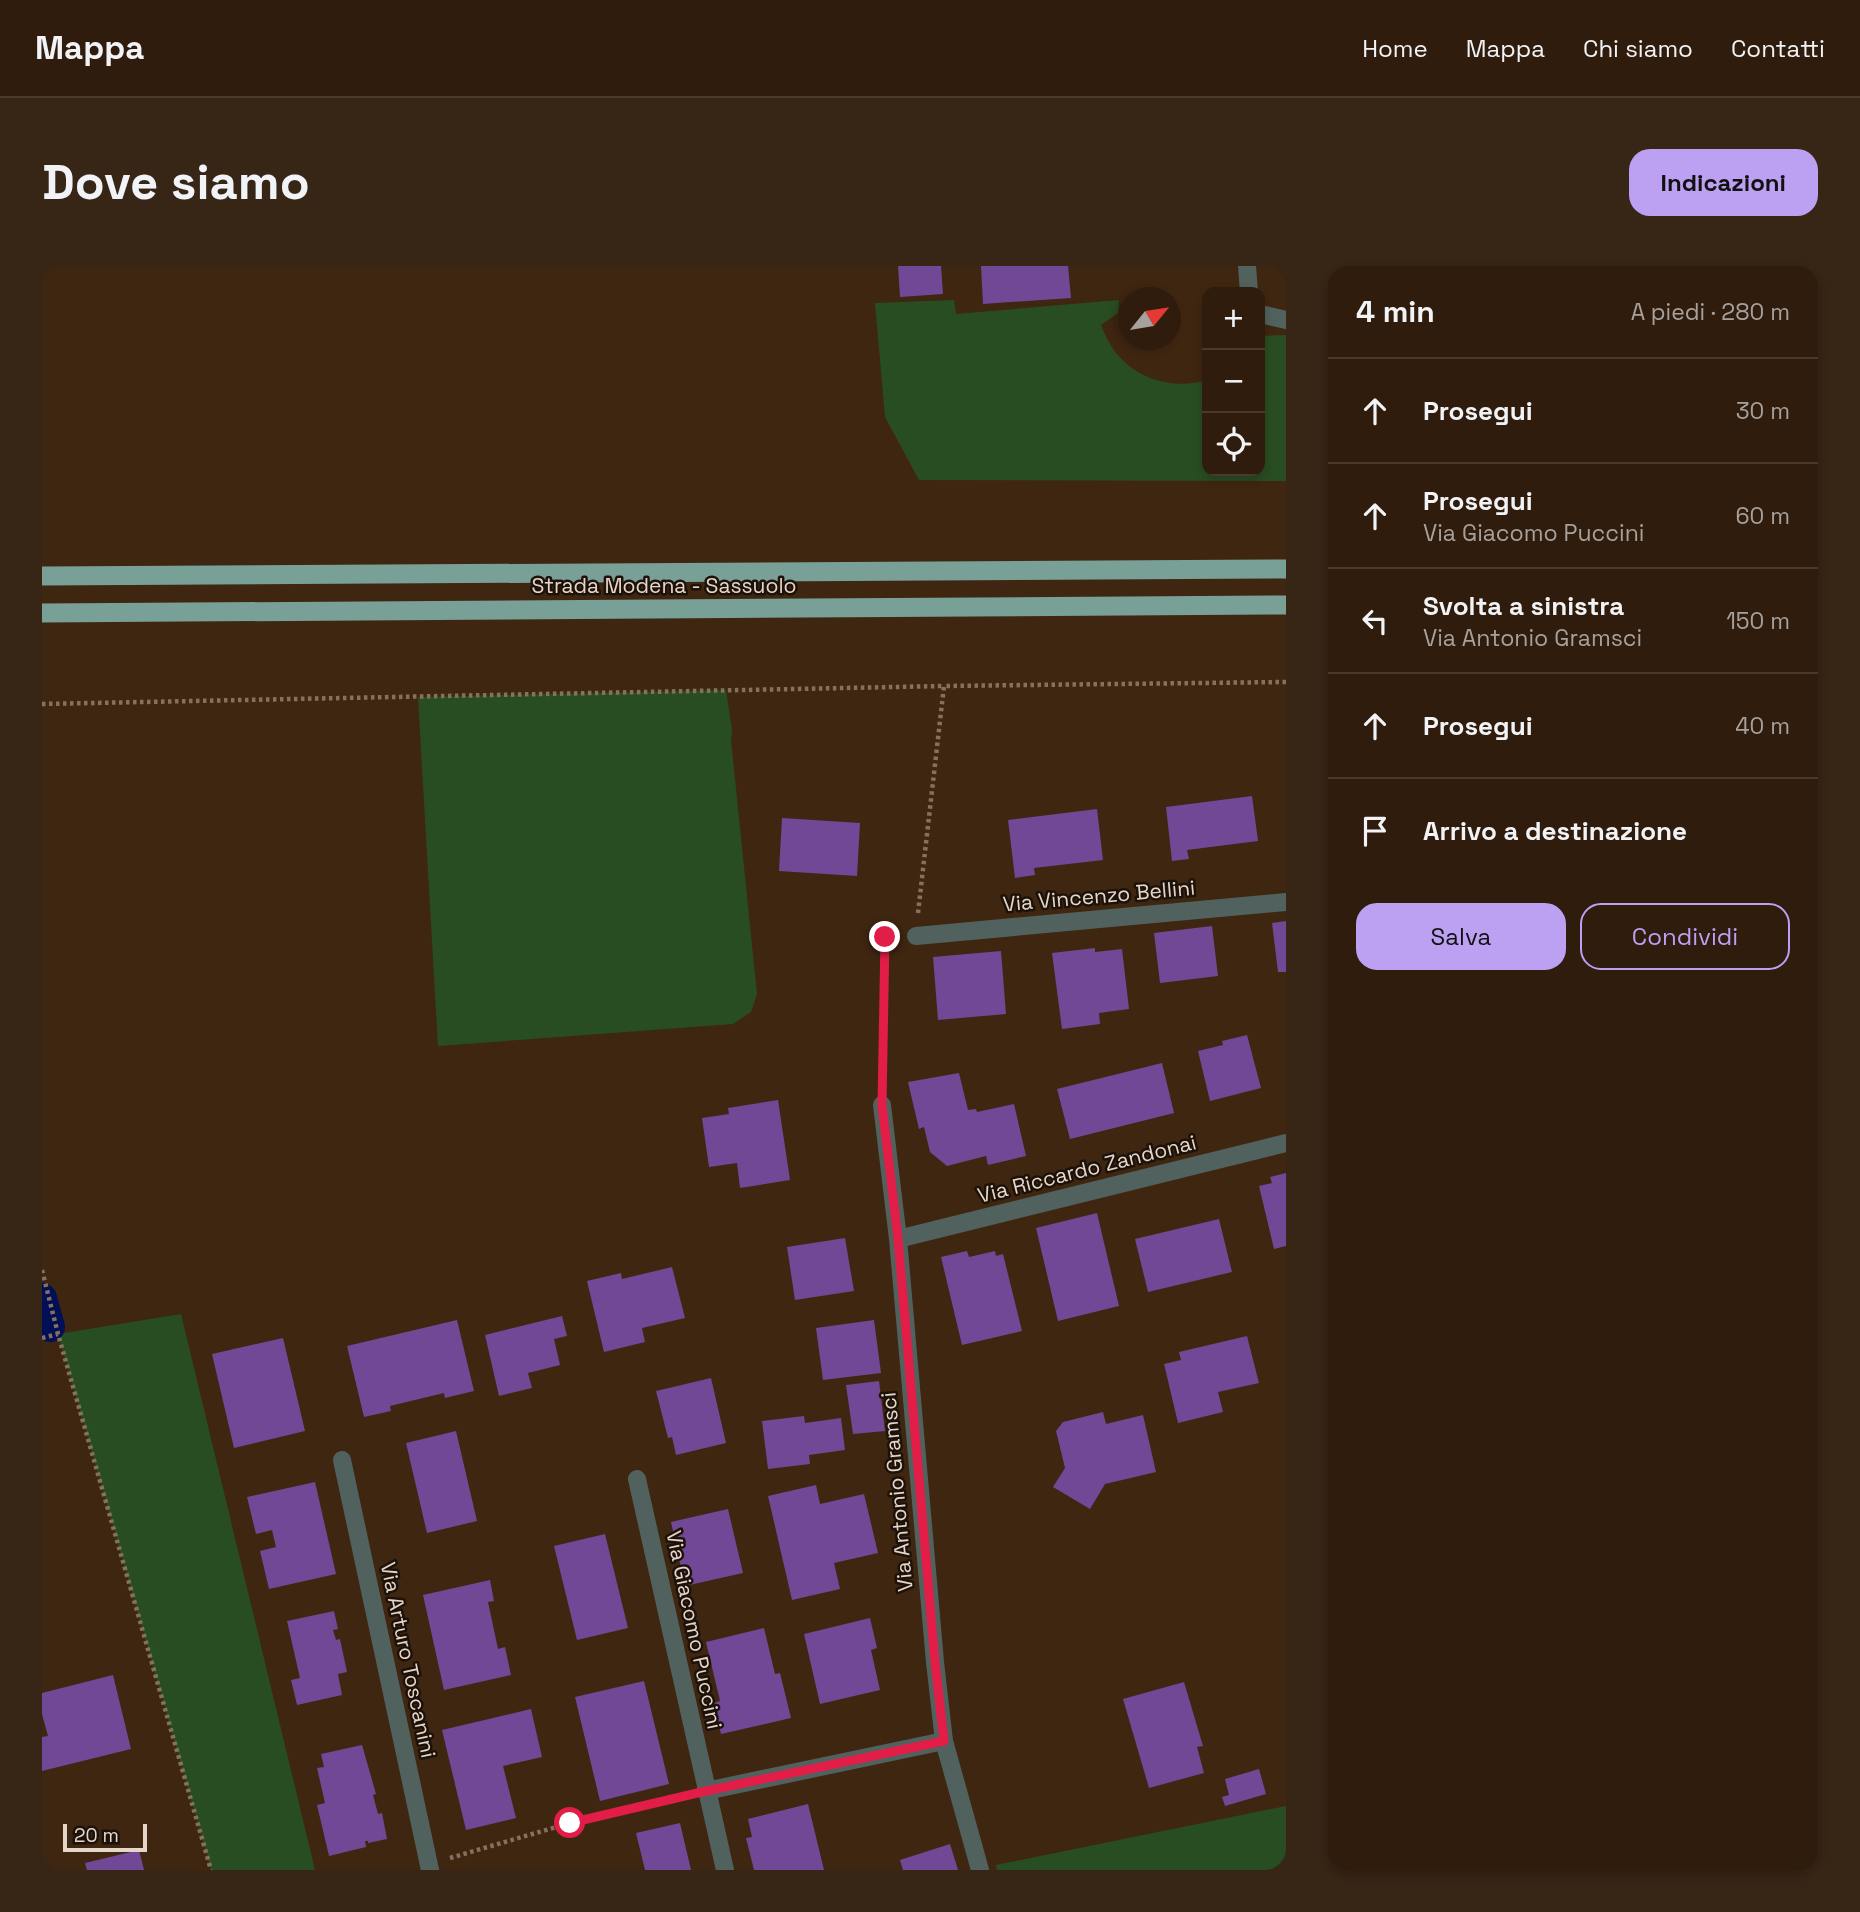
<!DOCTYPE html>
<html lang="it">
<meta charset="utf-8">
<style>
:root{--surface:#2f1c0d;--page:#372516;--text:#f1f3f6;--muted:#a7a19d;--line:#4a3a2e;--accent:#bca0f2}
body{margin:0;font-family:"Space Grotesk",sans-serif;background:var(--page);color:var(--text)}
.controls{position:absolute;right:21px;top:21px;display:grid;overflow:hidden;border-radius:14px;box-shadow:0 4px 10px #0003}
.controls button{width:63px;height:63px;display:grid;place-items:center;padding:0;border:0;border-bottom:2px solid var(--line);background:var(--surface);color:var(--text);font:35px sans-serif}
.compass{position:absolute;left:1076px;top:21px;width:63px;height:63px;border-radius:50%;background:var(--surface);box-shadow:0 4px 10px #0003;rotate:60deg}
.scale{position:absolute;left:21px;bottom:18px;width:84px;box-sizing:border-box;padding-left:7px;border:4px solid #e6d6ca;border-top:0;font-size:19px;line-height:24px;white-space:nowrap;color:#e6d6ca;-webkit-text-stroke:5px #1d1209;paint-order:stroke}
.stop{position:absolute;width:21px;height:21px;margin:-16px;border:5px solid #e11d48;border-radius:50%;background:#fff}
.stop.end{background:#e11d48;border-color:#fff;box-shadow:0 2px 7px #0008}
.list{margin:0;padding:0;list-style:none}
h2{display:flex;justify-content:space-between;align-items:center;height:91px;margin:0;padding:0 28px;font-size:30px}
h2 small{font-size:23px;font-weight:400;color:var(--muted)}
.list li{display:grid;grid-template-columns:46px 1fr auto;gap:21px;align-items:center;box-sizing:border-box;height:105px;padding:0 28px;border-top:2px solid var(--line)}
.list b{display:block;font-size:26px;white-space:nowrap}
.list p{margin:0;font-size:23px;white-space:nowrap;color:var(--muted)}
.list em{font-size:23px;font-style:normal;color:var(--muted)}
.actions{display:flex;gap:14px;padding:21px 28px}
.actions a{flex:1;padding:16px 0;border:2px solid var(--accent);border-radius:21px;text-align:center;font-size:24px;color:var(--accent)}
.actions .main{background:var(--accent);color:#111}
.icon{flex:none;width:38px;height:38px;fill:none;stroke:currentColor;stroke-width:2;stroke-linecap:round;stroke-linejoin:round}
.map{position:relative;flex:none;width:1244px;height:1604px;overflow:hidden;border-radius:21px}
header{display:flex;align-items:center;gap:42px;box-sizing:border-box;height:98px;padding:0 35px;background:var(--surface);border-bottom:2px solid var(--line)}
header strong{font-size:33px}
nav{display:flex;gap:38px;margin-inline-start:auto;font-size:24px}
.intro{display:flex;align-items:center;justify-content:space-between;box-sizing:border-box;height:168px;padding:0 42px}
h1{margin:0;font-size:49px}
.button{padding:18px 32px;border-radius:21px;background:var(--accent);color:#111;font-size:24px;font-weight:700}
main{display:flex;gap:42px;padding:0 42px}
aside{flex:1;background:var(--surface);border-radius:21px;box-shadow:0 4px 10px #0003}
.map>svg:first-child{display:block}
.green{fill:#294d23}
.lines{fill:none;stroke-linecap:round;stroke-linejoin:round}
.canal{stroke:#000f56;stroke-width:30}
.building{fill:#704896}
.path{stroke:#867160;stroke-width:4.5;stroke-dasharray:3.5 3.5;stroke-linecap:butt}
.minor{stroke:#51625e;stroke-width:18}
.trunk{stroke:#78a096;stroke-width:19}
.route{stroke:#e11d48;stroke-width:9}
.labels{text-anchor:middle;stroke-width:5;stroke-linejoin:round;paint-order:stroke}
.street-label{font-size:21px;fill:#e6d6ca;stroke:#1d1209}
</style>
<header>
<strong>Mappa</strong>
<nav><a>Home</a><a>Mappa</a><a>Chi siamo</a><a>Contatti</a></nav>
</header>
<div class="intro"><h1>Dove siamo</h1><a class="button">Indicazioni</a></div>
<main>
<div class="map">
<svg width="1244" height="1604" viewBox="0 0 1244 1604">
<rect width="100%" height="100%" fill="#3f2611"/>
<path class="green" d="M912 34 914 48 1077 34 1076 47 1059 59C1063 69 1068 80 1075 88 1096 114 1134 124 1165 114V205H1218V70L1244 69V215L877 214 843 151 833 37Z
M684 424 690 464 689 474 715 728 709 746 691 758 396 780 376 431Z
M139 1048 273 1604H169L16 1068Z
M1244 1540V1604H955L954 1599Z"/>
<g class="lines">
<path class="canal" d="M0 1032 8 1061"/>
</g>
<path class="building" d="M856 0H899L901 28 858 31Z
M939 0H1026L1029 32 941 38Z
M1210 530 1216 575 1145 584 1147 593 1130 595 1124 541Z
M1055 543 1061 594 992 602 993 609 973 612 966 554Z
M740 552 818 557 815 610 737 605Z
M1244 655V706H1236L1230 657Z
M1170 660 1176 710 1118 717 1112 667Z
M1053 682V686L1080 683 1087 743 1057 747 1058 758 1020 763 1010 687Z
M959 685 964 748 896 754 891 691Z
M1205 769 1219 822 1168 835 1156 785 1181 779 1180 775Z
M1120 797 1132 847 1028 873 1015 823Z
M917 807 926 844 934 843 935 846 972 838 984 890 946 899 944 890 905 900 888 886 882 861 877 863 866 816Z
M736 834 748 914 698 922 695 897 667 901 660 852 687 848 686 842Z
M1244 907V980L1232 983 1217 920 1230 917 1228 911Z
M1055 947 1077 1040 1016 1055 994 962Z
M1177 953 1190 1006 1106 1026 1093 973Z
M803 972 812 1025 753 1034 745 981Z
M925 985 927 991 953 985 954 990 961 988 980 1065 920 1079 899 991Z
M630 1001 643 1052 600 1062 603 1076 562 1086 545 1015 579 1007 580 1013Z
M520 1050 525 1070 512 1073 518 1099 486 1107 490 1122 457 1130 443 1069Z
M415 1054 432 1125 403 1132 402 1127 348 1140 349 1145 322 1151 305 1080Z
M832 1054 839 1107 781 1114 774 1062Z
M1205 1070 1217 1117 1176 1126 1181 1146 1136 1157 1122 1098 1139 1094 1137 1086Z
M241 1072 263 1165 192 1182 170 1088Z
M669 1112 684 1177 634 1189 630 1171 626 1172 614 1125Z
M837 1115 843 1165 811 1168 804 1119Z
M1061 1146 1064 1158 1101 1149 1114 1206 1063 1218 1048 1243 1011 1221 1023 1202 1014 1165 1021 1156Z
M762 1150 763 1157 799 1152 803 1184 767 1189 768 1198 726 1203 720 1155Z
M414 1165 435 1255 385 1267 364 1177Z
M273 1216 294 1308 227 1323 218 1285 234 1281 230 1264 214 1268 205 1231Z
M774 1219 778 1238 822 1228 836 1287 792 1297 798 1323 750 1334 726 1230Z
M686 1243 701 1307 643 1320 629 1256Z
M563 1268 586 1362 535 1374 512 1280Z
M448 1314 452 1335 446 1336 456 1383 463 1381 469 1409 402 1424 381 1329Z
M292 1345 296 1363 291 1364 294 1374 298 1373 305 1406 296 1408 300 1429 255 1439 249 1414 258 1412 245 1355Z
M828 1352 835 1382 829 1384 838 1424 778 1438 762 1368Z
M722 1362 733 1408 738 1407 749 1452 679 1468 672 1437 678 1435 664 1376Z
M71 1409 89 1483 0 1505V1471L6 1470 0 1448V1427Z
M602 1415 627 1518 558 1535 533 1431Z
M1142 1416 1161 1480 1155 1481 1162 1507 1107 1522 1081 1433Z
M489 1443 500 1491 461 1500 474 1552 424 1564 400 1464Z
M320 1479 334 1528 331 1529 336 1548 340 1547 345 1573 326 1577V1575H323L324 1581 287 1590 275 1539 283 1537 275 1502 282 1501 279 1488Z
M1217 1503 1224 1528 1183 1540 1180 1531 1187 1529 1183 1513Z
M766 1538 782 1604H712L704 1572 710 1571 706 1553Z
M638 1557 649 1604H603L594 1567Z
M908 1578 916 1604H861L858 1594Z
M97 1584 102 1604H45L43 1597Z"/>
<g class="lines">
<path class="path" d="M0 438 902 420
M876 647 902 420 1244 416
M840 817 843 671H852
M0 1004 16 1068 169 1604
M0 1072 16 1068
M408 1592 528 1557 643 1530"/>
<path class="minor" d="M1205 0 1207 26
M1218 48 1244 54
M874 670 1244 636
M840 839 856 973 893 1396 902 1475 938 1604
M856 973 1244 877
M300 1194 388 1604
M595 1213 683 1604
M664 1525 902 1475"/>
<path class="trunk" d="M0 310 1244 303
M0 347 1244 339"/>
</g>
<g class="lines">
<path class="route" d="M528 1557 664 1525 902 1475 893 1396 856 973 840 839 843 671"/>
</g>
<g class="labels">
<g class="street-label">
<text x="622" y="327">Strada Modena - Sassuolo</text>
<text transform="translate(1057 630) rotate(-5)" y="7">Via Vincenzo Bellini</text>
<text transform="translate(1045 903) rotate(-14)" y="7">Via Riccardo Zandonai</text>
<text transform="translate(855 1226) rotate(-95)" y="7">Via Antonio Gramsci</text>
<text transform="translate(652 1364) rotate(78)" y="7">Via Giacomo Puccini</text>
<text transform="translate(366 1394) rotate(78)" y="7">Via Arturo Toscanini</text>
</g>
</g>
</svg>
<div class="controls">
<button>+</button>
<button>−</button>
<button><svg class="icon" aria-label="locate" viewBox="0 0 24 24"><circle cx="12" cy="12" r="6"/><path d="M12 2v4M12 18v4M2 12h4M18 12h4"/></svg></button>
</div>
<svg class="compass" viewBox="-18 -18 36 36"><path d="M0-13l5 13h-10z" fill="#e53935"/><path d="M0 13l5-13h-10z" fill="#a7a19d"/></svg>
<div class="scale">20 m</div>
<div class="stop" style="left:528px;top:1557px"></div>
<div class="stop end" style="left:843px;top:671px"></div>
</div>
<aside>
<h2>4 min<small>A piedi · 280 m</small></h2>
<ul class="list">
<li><svg class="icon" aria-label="ahead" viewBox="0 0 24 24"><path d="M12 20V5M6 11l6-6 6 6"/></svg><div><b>Prosegui</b></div><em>30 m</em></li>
<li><svg class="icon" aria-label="ahead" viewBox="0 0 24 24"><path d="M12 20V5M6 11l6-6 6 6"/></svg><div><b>Prosegui</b><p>Via Giacomo Puccini</p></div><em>60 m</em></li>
<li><svg class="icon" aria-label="left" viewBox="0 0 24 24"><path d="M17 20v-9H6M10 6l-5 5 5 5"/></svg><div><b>Svolta a sinistra</b><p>Via Antonio Gramsci</p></div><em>150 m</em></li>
<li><svg class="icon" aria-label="ahead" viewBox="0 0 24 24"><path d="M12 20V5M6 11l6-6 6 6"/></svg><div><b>Prosegui</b></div><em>40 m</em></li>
<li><svg class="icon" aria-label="arrive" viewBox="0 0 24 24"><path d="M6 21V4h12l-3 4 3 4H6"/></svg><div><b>Arrivo a destinazione</b></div></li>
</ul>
<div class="actions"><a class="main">Salva</a><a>Condividi</a></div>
</aside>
</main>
